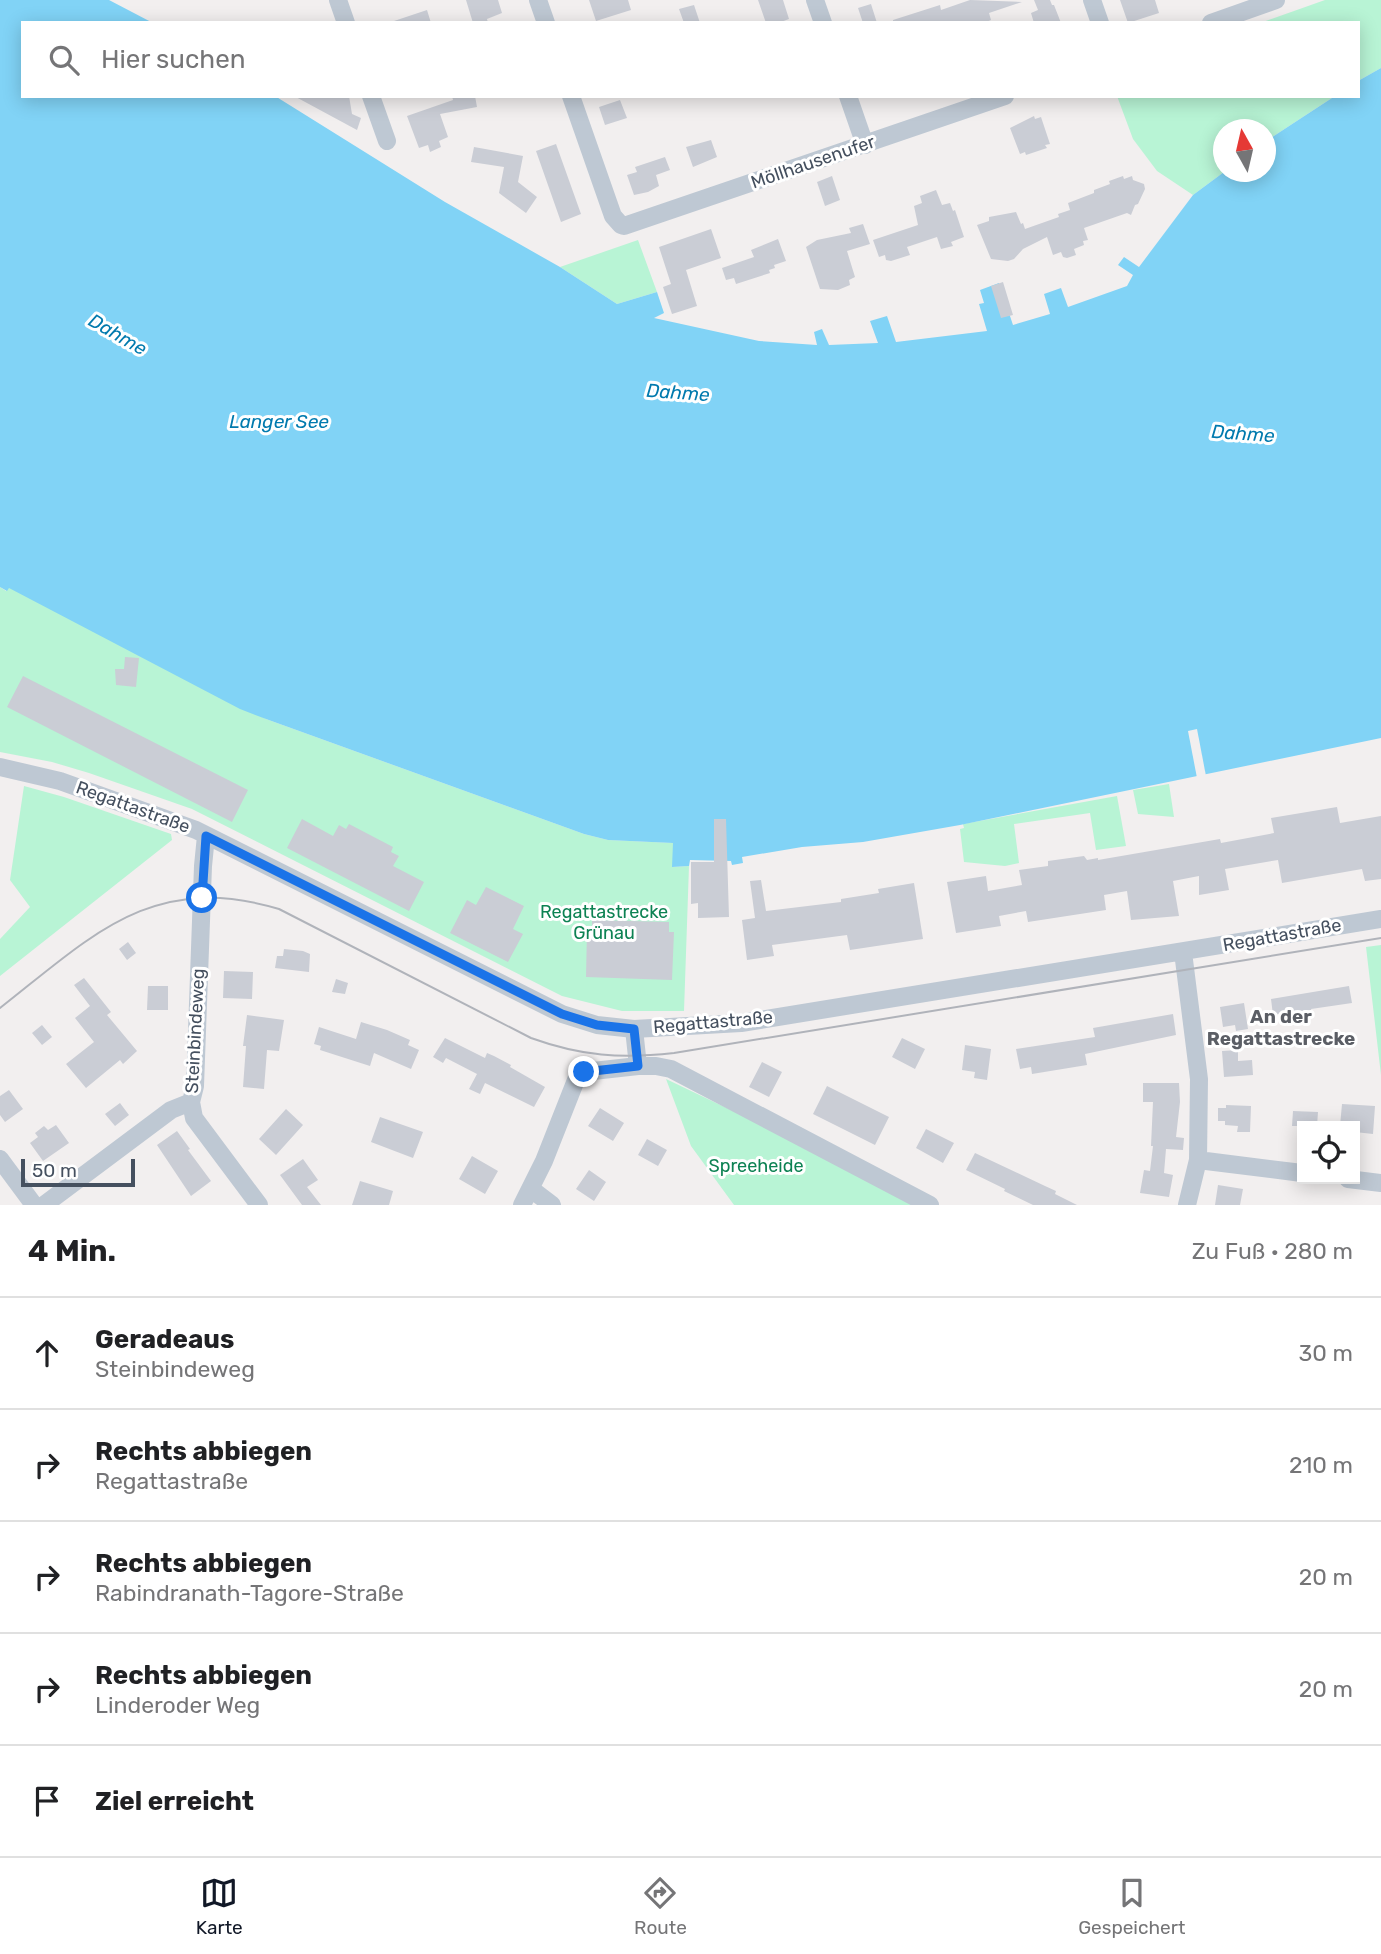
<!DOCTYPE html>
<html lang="de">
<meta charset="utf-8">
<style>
:root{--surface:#fff;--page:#f2f2f2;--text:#202124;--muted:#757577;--line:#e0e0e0;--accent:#111827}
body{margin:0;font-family:Rubik,sans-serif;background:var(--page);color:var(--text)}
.controls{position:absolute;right:21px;bottom:21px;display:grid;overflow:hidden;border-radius:0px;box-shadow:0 4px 18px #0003}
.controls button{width:63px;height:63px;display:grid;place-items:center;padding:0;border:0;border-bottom:2px solid var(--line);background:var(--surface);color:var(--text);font:35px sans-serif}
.compass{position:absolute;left:1213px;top:119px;width:63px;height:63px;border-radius:50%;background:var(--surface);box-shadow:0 4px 18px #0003;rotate:352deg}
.scale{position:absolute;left:21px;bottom:18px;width:114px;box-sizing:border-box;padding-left:7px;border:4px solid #45505f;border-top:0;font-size:19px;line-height:24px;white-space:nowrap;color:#45505f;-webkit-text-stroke:5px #fff;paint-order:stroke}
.stop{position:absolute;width:21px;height:21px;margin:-16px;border:5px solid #1a73e8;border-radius:50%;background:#fff}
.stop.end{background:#1a73e8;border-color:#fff;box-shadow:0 2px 7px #0008}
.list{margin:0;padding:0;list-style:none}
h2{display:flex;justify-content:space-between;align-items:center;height:91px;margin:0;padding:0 28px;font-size:30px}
h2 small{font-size:23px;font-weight:400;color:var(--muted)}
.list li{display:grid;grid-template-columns:46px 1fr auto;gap:21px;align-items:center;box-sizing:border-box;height:112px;padding:0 28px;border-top:2px solid var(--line)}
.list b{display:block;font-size:26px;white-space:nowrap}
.list p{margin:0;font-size:23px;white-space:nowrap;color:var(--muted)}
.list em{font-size:23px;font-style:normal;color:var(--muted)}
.icon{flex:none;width:38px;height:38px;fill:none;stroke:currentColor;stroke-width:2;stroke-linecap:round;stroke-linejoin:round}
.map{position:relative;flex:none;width:1381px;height:1205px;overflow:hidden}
.search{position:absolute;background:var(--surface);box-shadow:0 4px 18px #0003;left:21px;right:21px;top:21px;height:77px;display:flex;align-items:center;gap:18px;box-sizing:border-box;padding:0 24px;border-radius:0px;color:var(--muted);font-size:26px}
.sheet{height:651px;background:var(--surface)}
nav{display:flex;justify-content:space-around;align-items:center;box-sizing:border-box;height:98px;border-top:2px solid var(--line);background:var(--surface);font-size:19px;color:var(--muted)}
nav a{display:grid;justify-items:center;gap:4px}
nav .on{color:var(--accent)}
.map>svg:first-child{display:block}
.green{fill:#b8f4d5}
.water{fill:#81d3f6}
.pier{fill:#f2efef}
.building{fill:#cacdd5}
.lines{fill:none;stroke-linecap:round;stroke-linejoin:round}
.minor{stroke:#bec8d3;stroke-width:18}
.tram{stroke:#b0b3ba;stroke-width:2}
.route{stroke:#1a73e8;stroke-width:9}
.labels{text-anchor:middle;stroke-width:6;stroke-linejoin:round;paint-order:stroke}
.street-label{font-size:18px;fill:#45505f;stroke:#fff}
.park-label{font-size:18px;fill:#0d8253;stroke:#fff}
.water-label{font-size:19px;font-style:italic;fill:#017aae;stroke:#fff}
.neighbourhood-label{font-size:19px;font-weight:bold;fill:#5b5e65;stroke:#fff}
</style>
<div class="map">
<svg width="1381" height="1205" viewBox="0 0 1381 1205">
<rect width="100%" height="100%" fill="#f2efef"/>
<path class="green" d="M1325 0H1381V68L1358 81V23H1260Z
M1117 96H1335L1266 141V130H1224V172L1193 195 1157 171 1133 139Z
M638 240 657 292 617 304 560 267Z
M0 587 6 591 9 587 266 719 584 834 608 840 674 843 673 867 689 866 684 1011H622L562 996 192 809 89 773 52 762 0 752Z
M1169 784 1174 817 1138 814 1133 790Z
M24 786 64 797 171 834 172 840 0 976V939L30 907 10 880Z
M1117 796 1126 846 1096 850 1090 813 1014 824 1019 863 1005 866 964 862 960 829 964 828 963 824Z
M1381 945V1075L1366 947Z
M666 1079 930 1205H734L691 1146Z"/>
<path class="water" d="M0 0H109L153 23H23V96H275L445 202 560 267 617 304 657 292 664 313 654 318 759 341 817 345 814 332 822 329 829 345 878 343 870 321 887 316 896 342 987 331 979 304 984 303 980 290 999 283 1013 325 1050 314 1044 294 1061 288 1068 307 1127 286 1133 275 1118 265 1124 257 1139 267 1193 195 1224 172H1266V141L1335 96H1358V81L1381 68V738L960 825 863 842 802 847 742 857 743 863 732 865 731 861 690 860 689 866 672 867 673 843 608 840 584 834 266 719 240 709 9 588 7 591 0 587Z"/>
<path class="pier" d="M1197 729 1206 776 1197 778 1188 731Z"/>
<path class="building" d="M466 0H498L502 13 487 19 488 23H473Z
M589 0H628L631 10 596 21Z
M758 0H783L789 19 778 23H766Z
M970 0 1022 2 989 13 991 20 984 23H893V20L940 5 941 10Z
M1034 0H1050L1052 5H1054L1061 23H1034L1031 13 1038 10Z
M1120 0H1155L1159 13 1128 23Z
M871 4 877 23H863L858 8Z
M694 5 700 23H684L679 9Z
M427 10 431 23H395L394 21Z
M294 96H349L352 114 361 118 357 130Z
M452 96H475L477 107 440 114 448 137 439 141 441 147 430 152 428 145 419 148 407 116 453 100Z
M620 100 627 118 605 125 599 107Z
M1034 116 1035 119 1041 117 1050 144 1045 145 1047 148 1026 155 1025 152 1020 154 1010 128Z
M711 140 717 157 693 167 686 147Z
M556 144 581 214 561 222 536 151Z
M474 147 523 156 518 182 537 197 526 213 499 193 504 167 471 162Z
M665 157 670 170 656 175 659 186 648 192 634 195 627 175 637 172 635 167Z
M832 176 840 200 825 206 817 182Z
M1123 176 1124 179 1132 176 1133 180 1144 184 1145 189 1138 204 1135 205 1131 215 1127 213 1084 228 1088 240 1083 241 1084 245 1074 249 1076 255 1067 258 1063 257 1061 252 1053 255 1047 237 1023 249 1014 259 1008 261 991 259 977 225 989 221V217L1016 212 1021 224 1023 223 1025 229 1059 217 1058 214 1070 210 1068 203 1094 193V190L1110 184 1109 181Z
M936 190 942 205 950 203 953 211 955 210 964 237 951 242 953 246 941 249 937 237 907 247 910 255 891 261 886 260 885 255 879 257 873 240 918 225 914 206 922 203 920 196Z
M863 224 870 244 847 251 855 277 849 280 850 285 838 290 820 289 806 247 817 240 851 233 849 228Z
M711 229 721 258 686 270 697 306 672 314 663 287 671 284 659 247Z
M778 239 786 261 774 265 775 268 769 270 770 273 736 284 734 278 726 280 722 268 754 257 751 250Z
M1003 282 1013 315 1001 318 991 286Z
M125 657 139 658 136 687 116 685 115 669H124Z
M23 676 248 790 232 822 7 707Z
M1337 807 1340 823 1381 816V879L1365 881 1362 869 1282 883 1278 860 1225 869 1229 890 1199 895V876L1173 881 1179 916 1131 920 1127 891 1104 895 1106 910 1028 922 1026 911 999 916 1001 926 956 933 947 882 986 876 988 891 1022 885 1019 870 1048 866V861L1084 856 1087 860 1098 858V860L1220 839 1221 843 1274 833 1271 818Z
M302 819 333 836 339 825 346 829 349 824 393 847 391 852 399 856 393 866 424 882 409 911 287 848Z
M714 819H726L729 917 698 918V903L691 904V862H714Z
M761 880 766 911 841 902V899L879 893 878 889 914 883 923 939 850 950 847 935 772 945 774 956 747 960 742 920 755 918 750 881Z
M486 887 524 906 513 929 523 934 508 962 450 933 467 900 476 905Z
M592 920 669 922V932H674L672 980 586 977 587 930H592Z
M128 942 136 953 127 960 119 949Z
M284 949 303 951 310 954 309 972 275 968 277 956H283Z
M224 971 253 972 252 999 223 998Z
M84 978 111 1012 107 1015 137 1051 123 1064 120 1060 86 1088 66 1064 94 1042 75 1018 90 1006 74 985Z
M336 979 348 983 345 994 332 992Z
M148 986H168V1010H147Z
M1349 986 1352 1003 1311 1009 1312 1013 1294 1016 1293 1012 1273 1015 1271 999Z
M1244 1003 1248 1029 1236 1031 1235 1025 1223 1027 1220 1007Z
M1173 1014 1176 1035 1085 1054 1087 1065 1032 1074 1031 1067 1020 1069 1016 1049 1095 1037 1093 1028Z
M247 1015 284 1020 279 1051 267 1050 264 1089 243 1087 246 1046H243Z
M361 1022 387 1030 410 1040 408 1045 419 1050 411 1069 374 1053 370 1066 320 1050 321 1046 314 1044 319 1027 356 1039Z
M42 1025 52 1037 42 1045 32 1033Z
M445 1038 485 1058 487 1053 494 1056 511 1065 510 1067 545 1087 534 1107 485 1083 480 1094 469 1089 477 1074 446 1058 443 1063 433 1057Z
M902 1038 925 1049 915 1069 892 1057Z
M965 1045 991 1049 987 1080 974 1078 975 1072 962 1070Z
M1238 1050V1061L1252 1060 1253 1075 1224 1077 1222 1051Z
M762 1062 782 1072 769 1097 749 1087Z
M1143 1083H1179L1180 1102 1176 1137 1184 1138 1183 1150 1166 1149 1164 1173 1173 1175 1169 1197 1140 1193 1144 1170 1150 1171 1153 1146H1151L1153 1102H1143Z
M827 1086 889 1117 875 1145 813 1114Z
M9 1090 23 1109 5 1122 0 1115V1096Z
M120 1103 129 1115 115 1126 105 1114Z
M1342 1104 1375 1106 1373 1134 1355 1132V1126H1340Z
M1226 1105 1251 1106 1250 1132H1237L1238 1126 1225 1125V1121H1218V1108H1226Z
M600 1108 624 1123 613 1141 588 1126Z
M286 1109 303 1125 276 1155 259 1139Z
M1293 1111 1318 1112 1317 1126H1292Z
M380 1117 423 1132 413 1158 371 1142Z
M56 1125 69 1143 43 1161 30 1143 38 1137 35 1133 44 1126 48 1130Z
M926 1129 954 1143 943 1163 916 1148Z
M177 1131 190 1149 188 1150 211 1181 191 1196 157 1145Z
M647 1139 667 1150 658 1166 638 1155Z
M975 1153 1045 1186 1056 1191 1055 1194 1077 1205H1033L1004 1191 1005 1189 966 1170Z
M472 1156 498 1171 485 1194 459 1179Z
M303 1159 318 1180 307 1187 321 1205H302L280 1175Z
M589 1170 606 1182 594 1201 576 1189Z
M360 1181 393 1191 389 1205H352Z
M1218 1185 1243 1189 1240 1205H1215Z"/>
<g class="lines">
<path class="minor" d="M338 0 346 23
M538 0 546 23
M815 0 823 23
M1092 0 1100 23
M1211 23 1276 0
M371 96 387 141
M571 96 613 216 621 225 624 226 1005 96
M848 96 865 145
M0 767 60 781 196 830 562 1014 597 1025 634 1029 741 1023 1381 919
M206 836 203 866 195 1086 191 1102 194 1118 259 1205
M1183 952 1199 1079 1198 1160 1187 1205
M634 1029 638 1066
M0 1159 34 1205
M1198 1160 1302 1173
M1348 1179 1381 1183
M531 1189 552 1205
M44 1205 171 1110 191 1102
M522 1205 544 1161 576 1080 584 1072 638 1066H656L671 1069 930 1205"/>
<path class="tram" d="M0 1008C92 936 152 871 279 909L531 1038C581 1056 621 1059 674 1053L1381 938"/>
</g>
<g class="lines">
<path class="route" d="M202 898 206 836 562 1014 597 1025 634 1029 638 1066 584 1072"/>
</g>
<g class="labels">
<g class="street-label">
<text transform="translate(813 162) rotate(-19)" y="6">Möllhausenufer</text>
<text transform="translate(133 807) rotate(20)" y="6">Regattastraße</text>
<text transform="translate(1282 935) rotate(-10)" y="6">Regattastraße</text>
<text transform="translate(713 1022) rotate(-5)" y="6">Regattastraße</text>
<text transform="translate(195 1031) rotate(-87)" y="6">Steinbindeweg</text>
</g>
<g class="park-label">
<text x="604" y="918">Regattastrecke<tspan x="604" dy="21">Grünau</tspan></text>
<text x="756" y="1172">Spreeheide</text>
</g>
<g class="water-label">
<text transform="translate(118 334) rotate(30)" y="7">Dahme</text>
<text transform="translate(678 392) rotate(4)" y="7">Dahme</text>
<text x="279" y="428">Langer See</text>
<text transform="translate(1243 433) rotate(4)" y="7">Dahme</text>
</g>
<g class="neighbourhood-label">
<text x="1281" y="1023">An der<tspan x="1281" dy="22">Regattastrecke</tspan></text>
</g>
</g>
</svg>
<div class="controls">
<button><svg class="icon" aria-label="locate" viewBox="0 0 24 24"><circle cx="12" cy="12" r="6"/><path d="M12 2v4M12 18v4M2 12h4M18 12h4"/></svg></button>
</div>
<svg class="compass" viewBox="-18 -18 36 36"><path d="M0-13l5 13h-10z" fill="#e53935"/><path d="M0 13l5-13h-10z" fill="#757577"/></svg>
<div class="scale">50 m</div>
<div class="stop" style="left:202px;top:898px"></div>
<div class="stop end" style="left:584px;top:1072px"></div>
<div class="search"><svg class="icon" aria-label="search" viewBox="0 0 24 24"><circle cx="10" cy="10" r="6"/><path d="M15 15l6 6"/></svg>Hier suchen</div>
</div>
<section class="sheet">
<h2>4 Min.<small>Zu Fuß · 280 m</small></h2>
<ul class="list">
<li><svg class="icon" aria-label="ahead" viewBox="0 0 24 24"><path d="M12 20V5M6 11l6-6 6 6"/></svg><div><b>Geradeaus</b><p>Steinbindeweg</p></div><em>30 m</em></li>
<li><svg class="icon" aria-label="right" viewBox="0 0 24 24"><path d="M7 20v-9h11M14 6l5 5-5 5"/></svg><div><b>Rechts abbiegen</b><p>Regattastraße</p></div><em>210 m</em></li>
<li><svg class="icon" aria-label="right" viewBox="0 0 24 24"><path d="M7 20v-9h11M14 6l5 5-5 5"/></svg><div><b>Rechts abbiegen</b><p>Rabindranath-Tagore-Straße</p></div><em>20 m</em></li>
<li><svg class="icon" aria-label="right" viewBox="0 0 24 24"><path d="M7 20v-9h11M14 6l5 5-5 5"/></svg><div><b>Rechts abbiegen</b><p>Linderoder Weg</p></div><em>20 m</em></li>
<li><svg class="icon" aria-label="arrive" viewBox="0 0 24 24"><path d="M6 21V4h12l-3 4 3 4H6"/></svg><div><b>Ziel erreicht</b></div></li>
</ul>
</section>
<nav>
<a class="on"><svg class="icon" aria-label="map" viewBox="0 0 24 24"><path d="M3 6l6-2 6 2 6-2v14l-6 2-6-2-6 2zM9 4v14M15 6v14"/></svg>Karte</a>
<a><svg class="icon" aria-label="directions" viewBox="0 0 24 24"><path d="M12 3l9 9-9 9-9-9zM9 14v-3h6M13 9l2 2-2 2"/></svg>Route</a>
<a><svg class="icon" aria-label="saved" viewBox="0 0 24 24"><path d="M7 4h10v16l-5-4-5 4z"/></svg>Gespeichert</a>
</nav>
